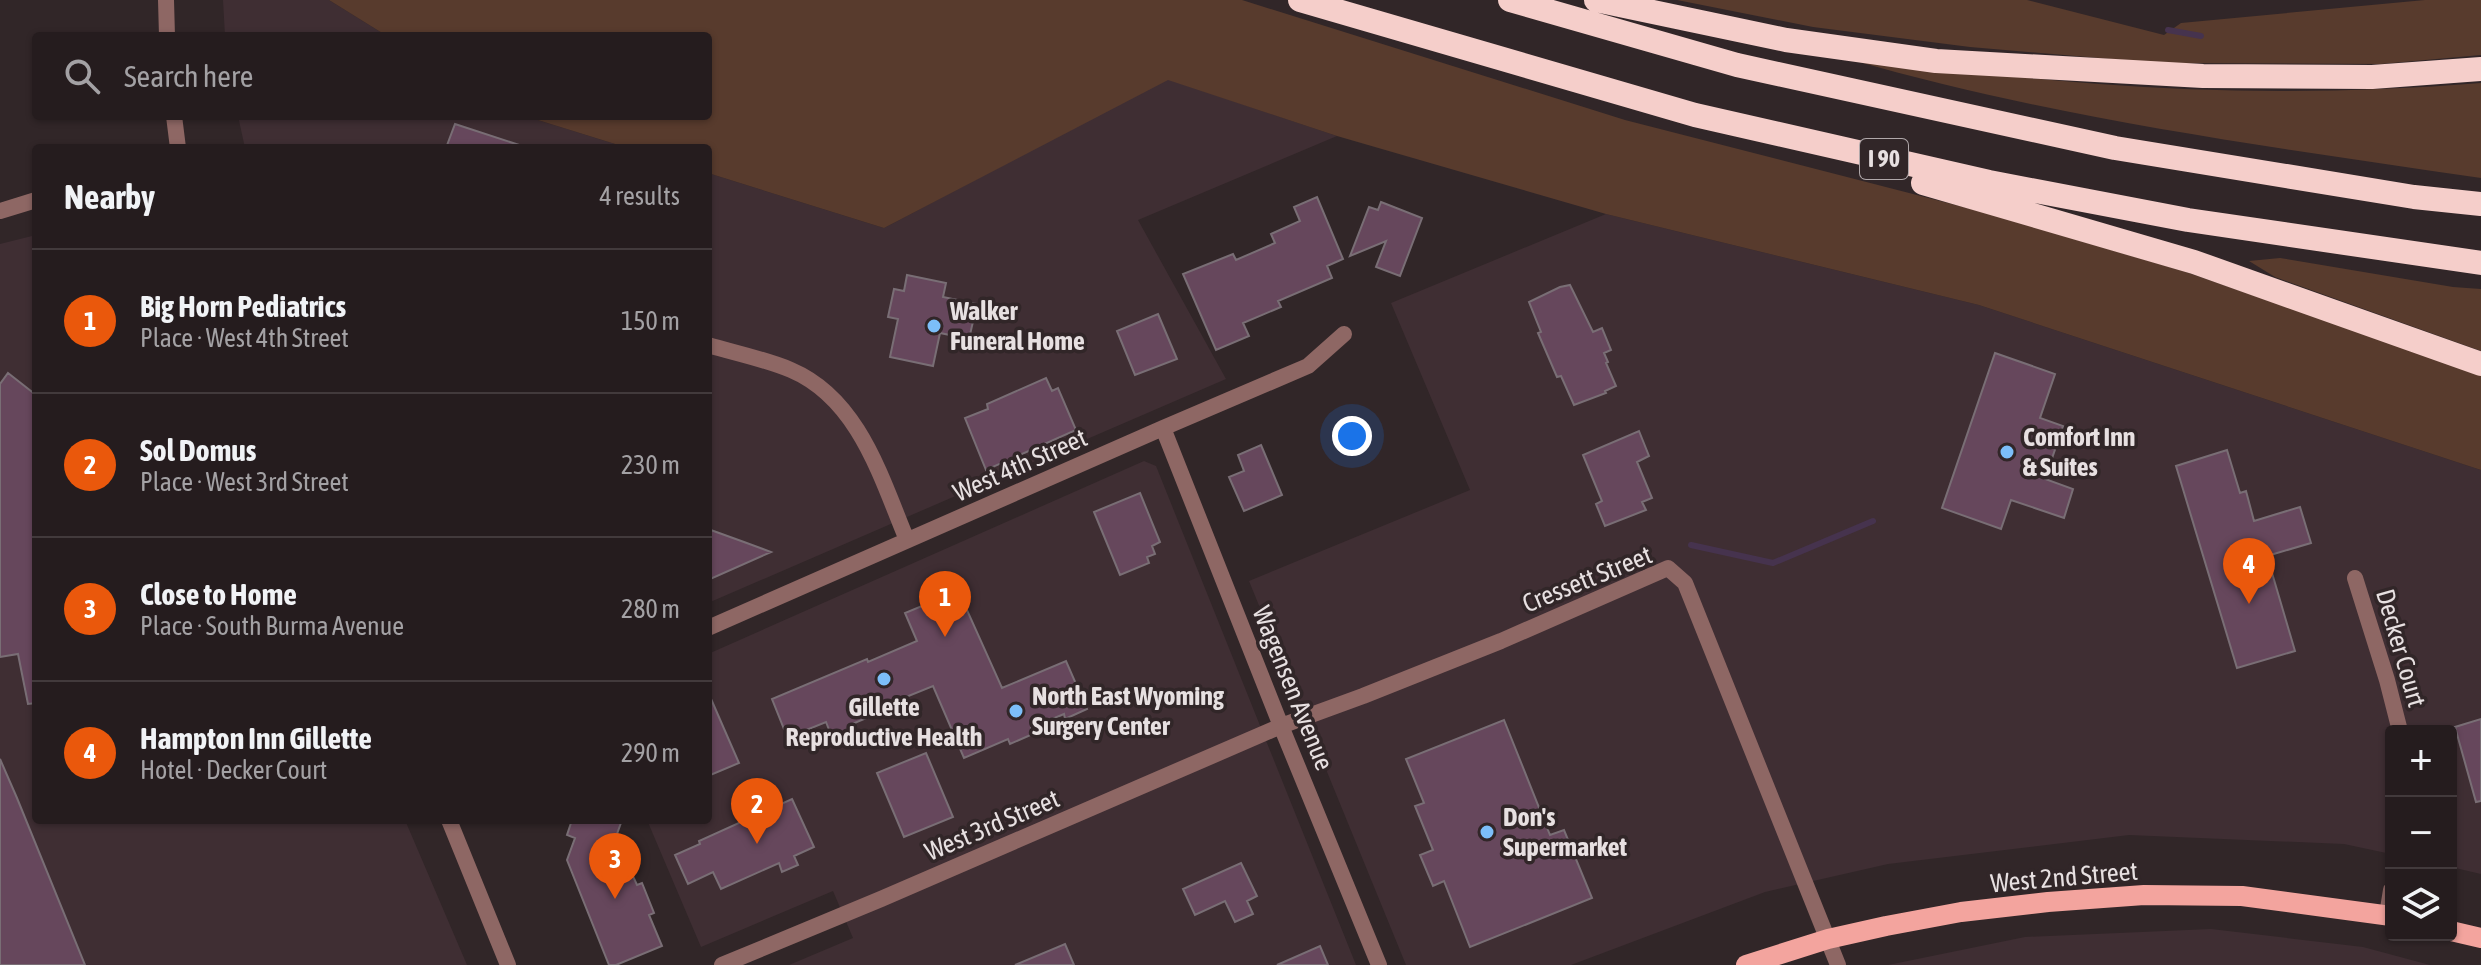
<!DOCTYPE html>
<meta charset="utf-8">
<style>
:root{--surface:#251c1e;--page:#31292b;--text:#f1f3f6;--muted:#a3a1a4;--line:#423a3c;--accent:#ea580c}
body{margin:0;font-family:"Asap Condensed",sans-serif;background:var(--page);color:var(--text)}
.controls{position:absolute;right:24px;bottom:24px;display:grid;overflow:hidden;border-radius:8px;box-shadow:0 2px 6px #0004}
.controls button{width:72px;height:72px;display:grid;place-items:center;padding:0;border:0;border-bottom:2px solid var(--line);background:var(--surface);color:var(--text);font:40px sans-serif}
.you{position:absolute;left:1352px;top:436px;width:28px;height:28px;margin:-20px;border:6px solid #fff;border-radius:50%;background:#1a73e8;box-shadow:0 0 0 12px #1a73e833}
.badge{display:grid;place-items:center;width:52px;height:52px;border-radius:50%;background:var(--accent);color:#fff;font-size:26px;font-weight:700}
.pin{position:absolute;translate:-50% -66px;filter:drop-shadow(0 2px 4px #0008)}
.pin::after{content:'';position:absolute;top:42px;width:28px;height:24px;background:inherit;clip-path:polygon(0 0,100% 0,50% 100%)}
.list{margin:0;padding:0;list-style:none}
h2{display:flex;justify-content:space-between;align-items:center;height:104px;margin:0;padding:0 32px;font-size:34px}
h2 small{font-size:26px;font-weight:400;color:var(--muted)}
.list li{display:grid;grid-template-columns:52px 1fr auto;gap:24px;align-items:center;box-sizing:border-box;height:144px;padding:0 32px;border-top:2px solid var(--line)}
.list b{display:block;font-size:30px;white-space:nowrap}
.list p{margin:0;font-size:26px;white-space:nowrap;color:var(--muted)}
.list em{font-size:26px;font-style:normal;color:var(--muted)}
.icon{flex:none;width:44px;height:44px;fill:none;stroke:currentColor;stroke-width:2;stroke-linecap:round;stroke-linejoin:round}
.map{position:relative;flex:none;width:2481px;height:965px;overflow:hidden}
.search{position:absolute;background:var(--surface);box-shadow:0 2px 6px #0004;left:32px;top:32px;width:680px;height:88px;display:flex;align-items:center;gap:20px;box-sizing:border-box;padding:0 28px;border-radius:8px;color:var(--muted);font-size:30px}
.panel{position:absolute;background:var(--surface);box-shadow:0 2px 6px #0004;left:32px;top:144px;width:680px;height:680px;border-radius:8px}
.map>svg:first-child{display:block}
.built{fill:#3f2e33}
.green{fill:#583b2d}
.lines{fill:none;stroke-linecap:round;stroke-linejoin:round}
.stream{stroke:#46334e;stroke-width:6}
.building{fill:#66475c;stroke:#796e75;stroke-width:2}
.minor{stroke:#8e6764;stroke-width:16}
.tertiary{stroke:#8e6764;stroke-width:16}
.primary{stroke:#f3a49e;stroke-width:20}
.motorway{stroke:#f5ceca;stroke-width:24}
.poi-dot{fill:#7cbef9;stroke:#312628;stroke-width:3}
.labels{text-anchor:middle;stroke-width:7;stroke-linejoin:round;paint-order:stroke}
.shield{fill:#312628;stroke:#b0a8aa;stroke-width:2}
.shield-label{font-size:24px;font-weight:bold;fill:#e7e0e1}
.poi-label{font-size:26px;font-weight:bold;fill:#e7e0e1;stroke:#312628;text-anchor:start}
.street-label{font-size:26px;fill:#e7e0e1;stroke:#312628}
</style>
<div class="map">
<svg width="2481" height="965" viewBox="0 0 2481 965">
<rect width="100%" height="100%" fill="#312628"/>
<path class="built" d="M223 0H329L387 36H225Z
M1167 79 1337 136 1138 220 1226 379 708 603V173L884 228Z
M238 116H525L628 148H245Z
M1606 214 1979 305 2481 470V874L2451 867V731H2391V854L2344 844 2129 835 1888 864 1765 892 1571 965H1406L1249 581 1470 490 1391 303Z
M36 235V820H405L467 965H0V244Z
M1144 461 1156 466 1356 965H789L853 938 833 891 701 947 647 820H708V654Z
M2211 929 2363 947 2430 965H1888L2025 937Z"/>
<path class="green" d="M329 0H1242L1625 120 1979 211 2183 271 2481 374V470L1979 305 1606 214 1337 136 1168 80 884 228 708 173V148H628L525 116H708V36H387Z
M1677 0H2027L2164 35 2181 23 2425 0H2481V55L2381 64 2157 63 1970 47 1813 27Z
M1852 60C1934 68 2017 78 2099 84 2226 94 2355 93 2481 83V178C2270 147 2057 119 1852 60Z
M2280 258 2453 287 2481 289V351L2275 277 2249 261Z"/>
<g class="lines">
<path class="stream" d="M2168 30 2201 36
M1691 545 1773 563 1873 521"/>
</g>
<path class="building" d="M455 124 519 145 518 148H446Z
M1317 197 1343 259 1327 266 1332 278 1278 301 1281 307 1243 323 1249 336 1216 350 1183 274 1233 254 1236 260 1275 243 1271 234 1300 221 1294 207Z
M1381 202 1422 218 1400 276 1376 267 1386 241 1350 256 1369 207 1378 210Z
M907 275 946 283 943 297 977 304 969 339 940 333 933 366 890 357 898 319 888 317 894 289 904 291Z
M1570 285 1593 332 1602 328 1611 350 1604 353 1608 362 1606 363 1616 386 1605 391 1606 393 1574 405 1561 376 1557 377 1538 333 1541 332 1529 302 1560 287Z
M1158 314 1177 359 1135 375 1117 331Z
M1995 353 2055 374 2040 418 2063 426 2045 479 2073 489 2064 518 2011 500 2001 529 1942 508Z
M8 373 36 395V703L28 704 18 654 0 657V384Z
M1046 378 1052 391 1058 388 1076 430 986 470 965 418 988 409 987 404Z
M1639 431 1649 456 1637 462 1652 498 1642 502 1646 510 1605 526 1596 504 1602 501 1583 455Z
M1261 445 1282 495 1244 511 1229 477 1244 471 1238 455Z
M2227 450 2240 493 2246 491 2254 521 2300 507 2311 543 2267 556 2295 651 2237 668 2176 466Z
M1140 493 1160 542 1152 546 1155 554 1147 557 1149 563 1120 575 1094 512Z
M708 529 744 542 771 552 708 580Z
M950 583 954 592 958 590 1002 688 1066 661 1087 709 1065 719 1064 714 1031 728 1033 734 1010 744 1008 739 964 758 933 686 891 703 893 707 852 724 854 731 833 740 826 722 794 735 791 727 784 729 772 699 867 659 868 662 917 641 905 613 927 604 923 595Z
M708 692 739 763 708 776Z
M2481 719V801L2476 802 2455 727Z
M1504 720 1550 835 1564 830 1592 898 1470 947 1444 881 1433 886 1420 855 1433 850 1415 806 1424 803 1406 759Z
M926 753 953 817 904 837 877 773Z
M0 759 17 798 85 965H0Z
M792 799 814 847 794 856 798 865 782 872 779 863 721 889 713 872 688 884 675 855 700 844 699 841Z
M572 820H622L617 834 625 838 614 867 632 874 637 885 642 883 654 913 649 915 662 946 616 965H609L567 860 575 838 567 835Z
M1241 863 1257 896 1247 901 1253 914 1235 922 1225 901 1195 915 1183 889Z
M1065 944 1074 965H1015Z
M1320 946 1328 965H1277Z"/>
<g class="lines">
<path class="minor" d="M0 211 36 200
M708 345C735 353 765 359 791 370 859 399 881 478 907 540
M1163 428 1281 726 1379 965
M2355 578 2387 680 2400 731
M708 628 1163 428 1308 366 1344 334
M2387 915 2391 890
M722 965 881 899 1281 726 1363 696 1501 641 1668 568 1685 583 1838 965"/>
<path class="tertiary" d="M166 0 167 36
M174 116 178 148
M449 820 508 965"/>
<path class="primary" d="M2451 931 2481 938
M1746 965 1828 939 1886 926 1961 912 2048 902 2144 895 2242 896 2391 916"/>
<path class="motorway" d="M1300 0 1695 115 1989 182 2188 220 2481 263
M1510 0 1737 65 2115 148 2414 197 2481 204
M1596 0 1786 40 1936 61 2203 76 2372 77 2481 69
M1923 183 2194 262 2481 364"/>
</g>
<g class="poi-dot">
<circle cx="934" cy="326" r="8"/>
<circle cx="2007" cy="452" r="8"/>
<circle cx="884" cy="679" r="8"/>
<circle cx="1016" cy="711" r="8"/>
<circle cx="1487" cy="832" r="8"/>
</g>
<g class="labels">
<rect class="shield" x="1860" y="139" width="48" height="40" rx="6"/>
<g class="shield-label">
<text x="1884" y="167">I 90</text>
</g>
<g class="poi-label">
<text x="950" y="320">Walker<tspan x="950" dy="30">Funeral Home</tspan></text>
<text x="2023" y="446">Comfort Inn<tspan x="2023" dy="30">&amp; Suites</tspan></text>
<text x="1032" y="705">North East Wyoming<tspan x="1032" dy="30">Surgery Center</tspan></text>
<text x="884" y="716" text-anchor="middle">Gillette<tspan x="884" dy="30">Reproductive Health</tspan></text>
<text x="1503" y="826">Don's<tspan x="1503" dy="30">Supermarket</tspan></text>
</g>
<g class="street-label">
<text transform="translate(1020 465) rotate(-24)" y="9">West 4th Street</text>
<text transform="translate(1587 579) rotate(-22)" y="9">Cressett Street</text>
<text transform="translate(2401 648) rotate(74)" y="9">Decker Court</text>
<text transform="translate(1293 688) rotate(68)" y="9">Wagensen Avenue</text>
<text transform="translate(992 825) rotate(-23)" y="9">West 3rd Street</text>
<text transform="translate(2064 877) rotate(-5)" y="9">West 2nd Street</text>
</g>
</g>
</svg>
<div class="controls">
<button>+</button>
<button>−</button>
<button><svg class="icon" aria-label="layers" viewBox="0 0 24 24"><path d="M12 4l9 5-9 5-9-5zM3 14l9 5 9-5"/></svg></button>
</div>
<div class="you"></div>
<div class="pin badge" style="left:945px;top:637px">1</div>
<div class="pin badge" style="left:757px;top:844px">2</div>
<div class="pin badge" style="left:615px;top:899px">3</div>
<div class="pin badge" style="left:2249px;top:604px">4</div>
<div class="search"><svg class="icon" aria-label="search" viewBox="0 0 24 24"><circle cx="10" cy="10" r="6"/><path d="M15 15l6 6"/></svg>Search here</div>
<section class="panel">
<h2>Nearby<small>4 results</small></h2>
<ul class="list">
<li><span class="badge">1</span><div><b>Big Horn Pediatrics</b><p>Place · West 4th Street</p></div><em>150 m</em></li>
<li><span class="badge">2</span><div><b>Sol Domus</b><p>Place · West 3rd Street</p></div><em>230 m</em></li>
<li><span class="badge">3</span><div><b>Close to Home</b><p>Place · South Burma Avenue</p></div><em>280 m</em></li>
<li><span class="badge">4</span><div><b>Hampton Inn Gillette</b><p>Hotel · Decker Court</p></div><em>290 m</em></li>
</ul>
</section>
</div>
